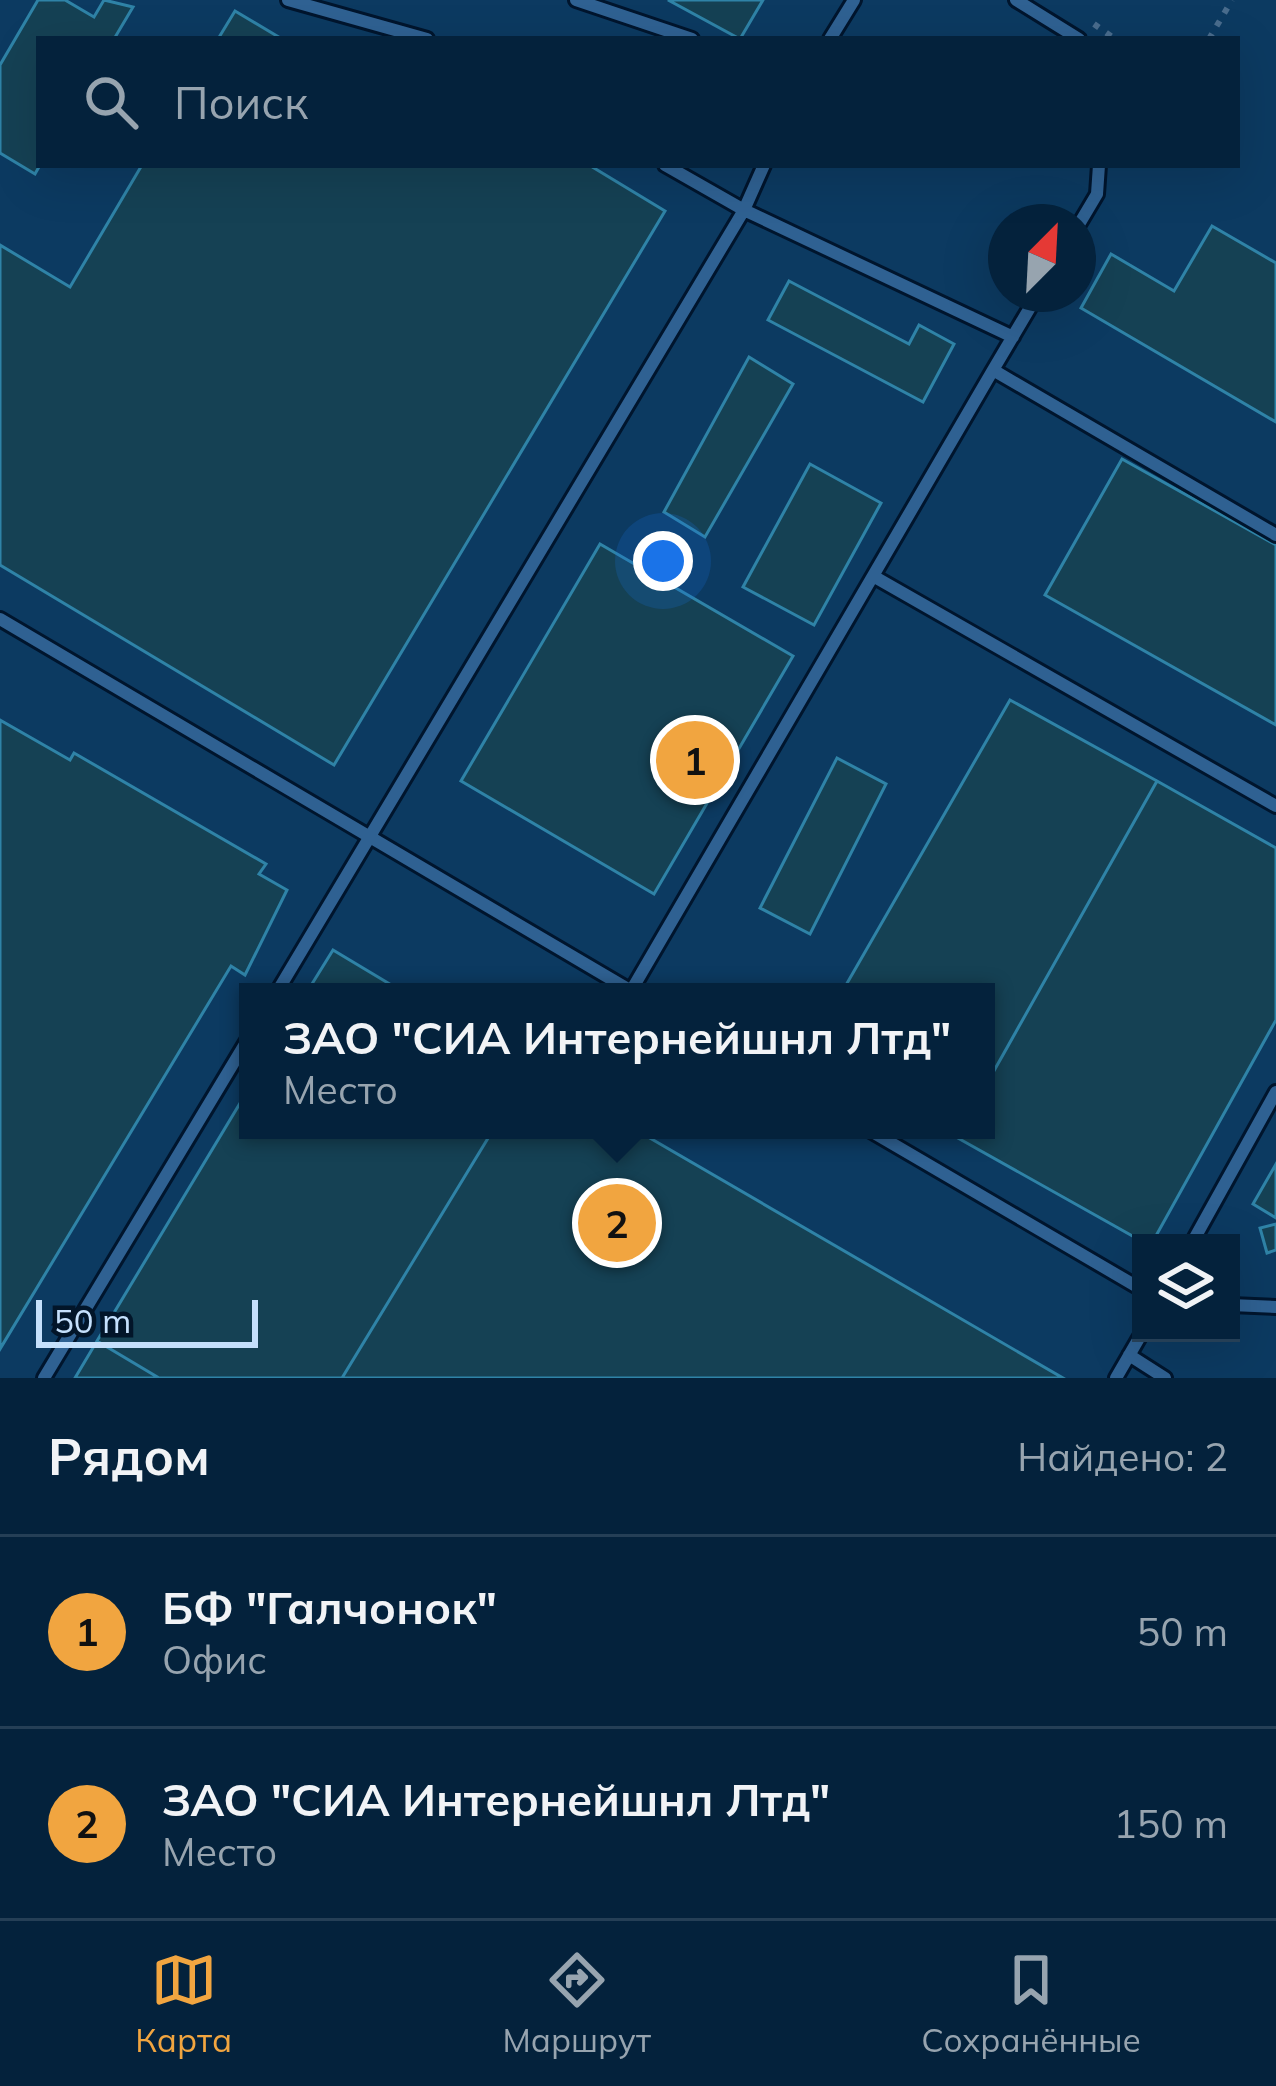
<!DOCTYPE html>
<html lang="ru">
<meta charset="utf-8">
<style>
:root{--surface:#04223c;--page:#0d2a43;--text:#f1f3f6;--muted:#97a4af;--line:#253f56;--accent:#f1a540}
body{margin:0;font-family:Mulish,sans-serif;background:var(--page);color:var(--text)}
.controls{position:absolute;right:36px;bottom:36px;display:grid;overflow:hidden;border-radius:0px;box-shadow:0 12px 48px #0002}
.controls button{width:108px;height:108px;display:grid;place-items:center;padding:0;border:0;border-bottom:3px solid var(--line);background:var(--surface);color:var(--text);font:60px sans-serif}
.compass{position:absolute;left:988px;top:204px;width:108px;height:108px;border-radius:50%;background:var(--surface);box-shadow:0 12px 48px #0002;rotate:24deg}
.scale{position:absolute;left:36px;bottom:30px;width:222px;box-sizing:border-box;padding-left:12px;border:6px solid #c5e0fc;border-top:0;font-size:33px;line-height:42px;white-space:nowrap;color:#c5e0fc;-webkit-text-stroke:9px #021529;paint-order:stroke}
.you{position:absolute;left:663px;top:561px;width:42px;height:42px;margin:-30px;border:9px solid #fff;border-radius:50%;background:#1a73e8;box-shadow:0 0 0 18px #1a73e833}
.badge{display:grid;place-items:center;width:78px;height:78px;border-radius:50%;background:var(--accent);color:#111;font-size:39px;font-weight:700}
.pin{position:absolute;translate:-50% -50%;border:6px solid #fff;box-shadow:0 3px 12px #0006}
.popup{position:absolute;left:239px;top:983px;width:756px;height:156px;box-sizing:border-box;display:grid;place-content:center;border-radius:0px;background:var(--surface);filter:drop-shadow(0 3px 9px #0005);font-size:39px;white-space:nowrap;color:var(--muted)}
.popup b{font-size:45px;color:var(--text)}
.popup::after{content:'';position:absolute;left:50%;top:100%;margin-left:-24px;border:24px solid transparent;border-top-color:var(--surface)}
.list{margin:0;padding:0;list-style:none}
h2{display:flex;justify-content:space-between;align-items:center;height:156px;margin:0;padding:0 48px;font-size:51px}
h2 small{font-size:39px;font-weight:400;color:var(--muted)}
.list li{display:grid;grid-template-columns:78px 1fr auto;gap:36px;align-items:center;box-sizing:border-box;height:192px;padding:0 48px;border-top:3px solid var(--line)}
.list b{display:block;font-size:45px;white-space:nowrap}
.list p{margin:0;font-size:39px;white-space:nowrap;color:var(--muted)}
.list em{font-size:39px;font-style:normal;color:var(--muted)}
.icon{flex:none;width:66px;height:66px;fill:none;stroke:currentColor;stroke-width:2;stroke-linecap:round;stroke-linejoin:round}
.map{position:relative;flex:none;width:1276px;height:1378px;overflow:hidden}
.search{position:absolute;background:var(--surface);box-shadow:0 12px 48px #0002;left:36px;right:36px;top:36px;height:132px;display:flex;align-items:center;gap:30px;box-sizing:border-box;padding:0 42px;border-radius:0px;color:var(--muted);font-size:45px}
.sheet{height:540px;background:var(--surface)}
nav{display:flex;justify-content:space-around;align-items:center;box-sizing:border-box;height:168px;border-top:3px solid var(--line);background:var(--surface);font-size:33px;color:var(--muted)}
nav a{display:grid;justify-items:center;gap:6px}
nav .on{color:var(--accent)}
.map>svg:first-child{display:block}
.built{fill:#0c3a61;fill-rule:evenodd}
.building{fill:#154154;stroke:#2f83a7;stroke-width:3}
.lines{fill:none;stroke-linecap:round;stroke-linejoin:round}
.lane-casing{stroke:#00152d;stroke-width:18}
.path{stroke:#496c8d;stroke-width:6;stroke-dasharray:6 9;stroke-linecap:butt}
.lane{stroke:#2f6192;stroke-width:12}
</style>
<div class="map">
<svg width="1276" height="1378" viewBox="0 0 1276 1378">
<rect width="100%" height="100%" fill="#052d50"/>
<path class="built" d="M0 0H1276V1378H0ZM39 39H1237V165H39ZM1006 222H1078V294H1006ZM248 992H986V1130H248ZM1141 1243H1231V1333H1141Z"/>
<path class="building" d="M38 0H65L94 17 104 0 133 7 114 39H39L40 165 35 174 0 153V65Z
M668 0H763L740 39Z
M235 11 282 39H218Z
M142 165H589L665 211 334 765 0 565V245L70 287Z
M1212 226 1276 263V422L1081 308 1111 254 1174 291Z
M789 281 909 344 919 325 954 344 923 402 768 320Z
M749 357 793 384 705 537 664 512Z
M1122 459 1276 545V725L1045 595Z
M810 464 881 503 814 625 743 587Z
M600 544 793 656 654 894 461 781Z
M1010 700 1157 781 986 1085V992H842Z
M0 720 70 760 74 753 266 864 259 874 287 890 245 975 231 966 0 1349Z
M837 758 886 784 810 934 760 908Z
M1157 781 1276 848V1020L1152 1243H1145L956 1137 960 1130H986V1085Z
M333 950 403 992H307Z
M248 1090V1130H493L342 1378H159L97 1341Z
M493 1130H636L1063 1378H342Z
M1276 1164V1218L1253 1204Z
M1276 1224V1250L1267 1253 1260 1228Z
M97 1341 159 1378H75Z"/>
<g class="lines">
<defs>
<path id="lane" d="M288 0 427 39
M576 0 692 39
M1016 0 1079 39
M830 39 854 0
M665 165 744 210 764 165
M1078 226 1097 194 1099 165
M993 370 1038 294
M873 576 1276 806
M0 619 633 992
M631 991 993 370 1276 535
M277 992 744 210 1013 337
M869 1130 1141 1289
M1192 1243 1276 1092
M1231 1305 1276 1307
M1129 1355 1165 1378
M44 1378 248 1039
M1116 1378 1142 1333"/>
</defs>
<use href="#lane" class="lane-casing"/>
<path class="path" d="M1094 24 1115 39
M1209 39 1232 0"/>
<use href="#lane" class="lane"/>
</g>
</svg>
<div class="controls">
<button><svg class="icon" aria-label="layers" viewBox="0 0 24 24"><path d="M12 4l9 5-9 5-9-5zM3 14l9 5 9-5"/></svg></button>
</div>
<svg class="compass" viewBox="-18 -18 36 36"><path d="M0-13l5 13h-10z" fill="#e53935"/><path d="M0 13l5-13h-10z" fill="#97a4af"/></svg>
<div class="scale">50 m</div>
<div class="you"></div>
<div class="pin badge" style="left:695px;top:760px">1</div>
<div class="pin badge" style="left:617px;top:1223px">2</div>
<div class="popup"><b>ЗАО &quot;СИА Интернейшнл Лтд&quot;</b>Место</div>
<div class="search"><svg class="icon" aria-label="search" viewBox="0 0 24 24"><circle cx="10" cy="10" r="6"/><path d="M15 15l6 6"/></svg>Поиск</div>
</div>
<section class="sheet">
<h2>Рядом<small>Найдено: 2</small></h2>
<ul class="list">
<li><span class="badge">1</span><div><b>БФ &quot;Галчонок&quot;</b><p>Офис</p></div><em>50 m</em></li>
<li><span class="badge">2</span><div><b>ЗАО &quot;СИА Интернейшнл Лтд&quot;</b><p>Место</p></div><em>150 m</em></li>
</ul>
</section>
<nav>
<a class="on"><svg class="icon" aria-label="map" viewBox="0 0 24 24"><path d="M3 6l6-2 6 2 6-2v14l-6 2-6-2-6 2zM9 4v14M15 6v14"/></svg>Карта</a>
<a><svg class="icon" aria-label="directions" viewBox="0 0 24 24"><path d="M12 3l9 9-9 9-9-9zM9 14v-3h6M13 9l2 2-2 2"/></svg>Маршрут</a>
<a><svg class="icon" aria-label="saved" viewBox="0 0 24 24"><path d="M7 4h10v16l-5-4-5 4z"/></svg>Сохранённые</a>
</nav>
